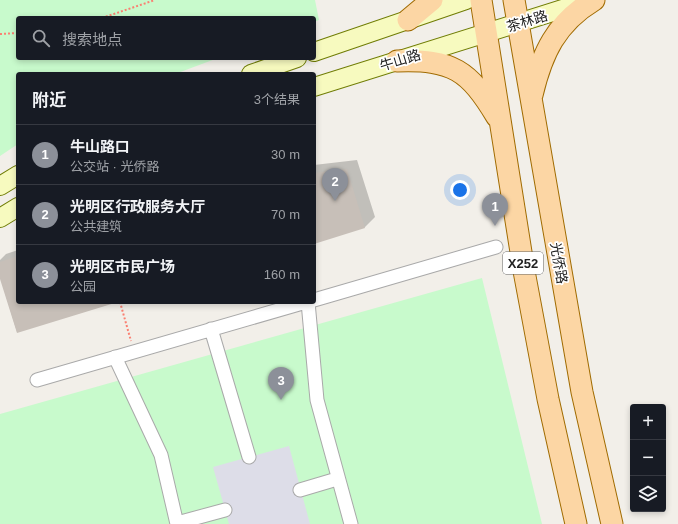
<!DOCTYPE html>
<html lang="zh">
<meta charset="utf-8">
<style>
:root{--surface:#171b24;--page:#20242c;--text:#f1f3f6;--muted:#9ea1a6;--line:#363941;--accent:#8c9099}
body{margin:0;font-family:Arial,"Noto Sans SC",sans-serif;background:var(--page);color:var(--text)}
.controls{position:absolute;right:12px;bottom:12px;display:grid;overflow:hidden;border-radius:4px;box-shadow:0 2px 6px #0003}
.controls button{width:36px;height:36px;display:grid;place-items:center;padding:0;border:0;border-bottom:1px solid var(--line);background:var(--surface);color:var(--text);font:20px sans-serif}
.you{position:absolute;left:460px;top:190px;width:14px;height:14px;margin:-10px;border:3px solid #fff;border-radius:50%;background:#1a73e8;box-shadow:0 0 0 6px #1a73e833}
.badge{display:grid;place-items:center;width:26px;height:26px;border-radius:50%;background:var(--accent);color:#fff;font-size:13px;font-weight:700}
.pin{position:absolute;translate:-50% -33px;filter:drop-shadow(0 1px 2px #0008)}
.pin::after{content:'';position:absolute;top:21px;width:14px;height:12px;background:inherit;clip-path:polygon(0 0,100% 0,50% 100%)}
.list{margin:0;padding:0;list-style:none}
h2{display:flex;justify-content:space-between;align-items:center;height:52px;margin:0;padding:0 16px;font-size:17px}
h2 small{font-size:13px;font-weight:400;color:var(--muted)}
.list li{display:grid;grid-template-columns:26px 1fr auto;gap:12px;align-items:center;box-sizing:border-box;height:60px;padding:0 16px;border-top:1px solid var(--line)}
.list b{display:block;font-size:15px;white-space:nowrap}
.list p{margin:0;font-size:13px;white-space:nowrap;color:var(--muted)}
.list em{font-size:13px;font-style:normal;color:var(--muted)}
.icon{flex:none;width:22px;height:22px;fill:none;stroke:currentColor;stroke-width:2;stroke-linecap:round;stroke-linejoin:round}
.map{position:relative;flex:none;width:678px;height:524px;overflow:hidden}
.search{position:absolute;background:var(--surface);box-shadow:0 2px 6px #0003;left:16px;top:16px;width:300px;height:44px;display:flex;align-items:center;gap:10px;box-sizing:border-box;padding:0 14px;border-radius:4px;color:var(--muted);font-size:15px}
.panel{position:absolute;background:var(--surface);box-shadow:0 2px 6px #0003;left:16px;top:72px;width:300px;height:232px;border-radius:4px}
.map>svg:first-child{display:block}
.park{fill:#c8facc}
.plaza{fill:#dddde8}
.shadow{fill:#0003}
.building{fill:#c7bfb8}
.lines{fill:none;stroke-linecap:round;stroke-linejoin:round}
.street-casing{stroke:#a9a9a9;stroke-width:15}
.secondary-casing{stroke:#707d05;stroke-width:20}
.primary-casing{stroke:#a06b00;stroke-width:23}
.path{stroke:#fa8072;stroke-width:2;stroke-dasharray:2 2;stroke-linecap:butt}
.street{stroke:#fff;stroke-width:13}
.secondary{stroke:#f7fabf;stroke-width:18}
.primary{stroke:#fcd6a4;stroke-width:21}
.labels{text-anchor:middle;stroke-width:3.5;stroke-linejoin:round;paint-order:stroke}
.shield{fill:#fff;stroke:#646464;stroke-width:1}
.shield-label{font-size:13px;font-weight:bold;fill:#222}
.street-label{font-size:14px;fill:#222;stroke:#fff}
</style>
<div class="map">
<svg width="678" height="524" viewBox="0 0 678 524">
<rect width="100%" height="100%" fill="#f2efe9"/>
<path class="park" d="M0 0H315L319 20 314 22V18H18V58H218L175 74H18V144L0 156Z
M482 278 542 524H0V414Z"/>
<path class="plaza" d="M289 446 310 524H229L213 467Z"/>
<path class="shadow" d="M357 160 375 217 365 227 314 242V165Z
M18 250V302H116L17 332 0 276V260L6 254Z"/>
<path class="building" d="M347 169 365 228 314 244V173Z
M18 256V302H118L17 333 0 279V262Z"/>
<g class="lines">
<defs>
<path id="street" d="M314 300 496 247
M308 302 317 400 351 524
M211 329 249 457
M115 357 161 455 177 524
M37 380 306 302
M300 490 337 479
M177 523 225 510"/>
<path id="secondary" d="M314 52 466 0
M251 74 297 58
M314 87 588 1
M0 186 18 175
M0 218 18 207"/>
<path id="primary" d="M481 0 524 271 548 399 576 524
M514 0 582 392 612 524
M408 20 432 0
M397 61C452 59 469 70 497 117
M532 95C542 53 556 23 594 0"/>
</defs>
<use href="#street" class="street-casing"/>
<use href="#secondary" class="secondary-casing"/>
<use href="#primary" class="primary-casing"/>
<path class="path" d="M102 18 155 0
M0 34 18 33
M120 302 131 341"/>
<use href="#street" class="street"/>
<use href="#secondary" class="secondary"/>
<use href="#primary" class="primary"/>
</g>
<g class="labels">
<rect class="shield" x="503" y="252" width="40" height="22" rx="3"/>
<g class="shield-label">
<text x="523" y="268">X252</text>
</g>
<g class="street-label">
<text transform="translate(527 21) rotate(-17)" y="5">茶林路</text>
<text transform="translate(400 60) rotate(-17)" y="5">牛山路</text>
<text transform="translate(559 263) rotate(80)" y="5">光侨路</text>
</g>
</g>
</svg>
<div class="controls">
<button>+</button>
<button>−</button>
<button><svg class="icon" aria-label="layers" viewBox="0 0 24 24"><path d="M12 4l9 5-9 5-9-5zM3 14l9 5 9-5"/></svg></button>
</div>
<div class="you"></div>
<div class="pin badge" style="left:495px;top:226px">1</div>
<div class="pin badge" style="left:335px;top:201px">2</div>
<div class="pin badge" style="left:281px;top:400px">3</div>
<div class="search"><svg class="icon" aria-label="search" viewBox="0 0 24 24"><circle cx="10" cy="10" r="6"/><path d="M15 15l6 6"/></svg>搜索地点</div>
<section class="panel">
<h2>附近<small>3个结果</small></h2>
<ul class="list">
<li><span class="badge">1</span><div><b>牛山路口</b><p>公交站 · 光侨路</p></div><em>30 m</em></li>
<li><span class="badge">2</span><div><b>光明区行政服务大厅</b><p>公共建筑</p></div><em>70 m</em></li>
<li><span class="badge">3</span><div><b>光明区市民广场</b><p>公园</p></div><em>160 m</em></li>
</ul>
</section>
</div>
